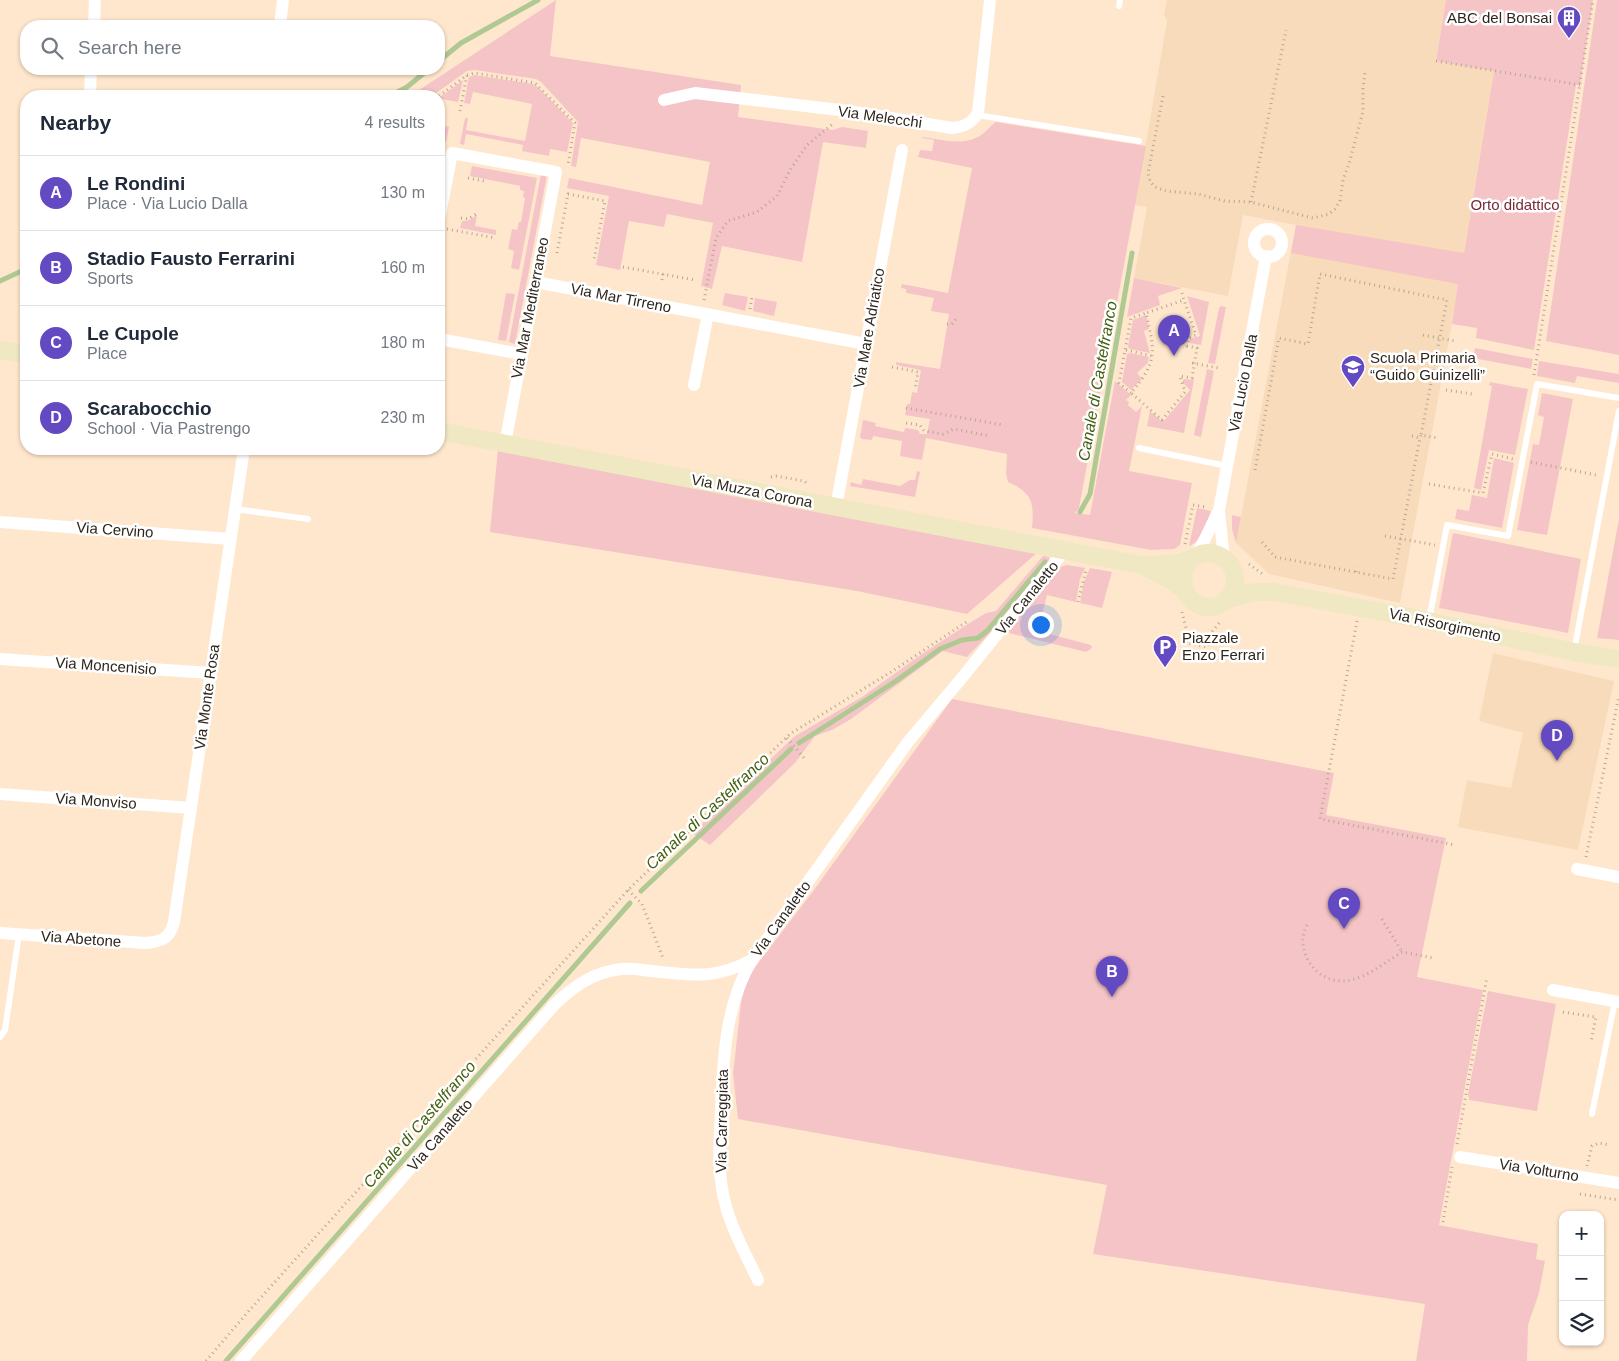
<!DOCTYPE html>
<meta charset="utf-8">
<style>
:root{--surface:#fff;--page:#f6f6f7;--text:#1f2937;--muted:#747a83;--line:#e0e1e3;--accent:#6349c2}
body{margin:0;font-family:Arial,sans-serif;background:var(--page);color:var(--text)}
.controls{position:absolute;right:15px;bottom:15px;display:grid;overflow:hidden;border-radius:10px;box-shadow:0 1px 4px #0004}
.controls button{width:45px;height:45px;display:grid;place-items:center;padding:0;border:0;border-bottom:1px solid var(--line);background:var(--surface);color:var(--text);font:25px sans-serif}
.you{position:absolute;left:1040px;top:624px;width:18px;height:18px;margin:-12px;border:4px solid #fff;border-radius:50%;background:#1a73e8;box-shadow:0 0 0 8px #1a73e833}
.badge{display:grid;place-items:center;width:32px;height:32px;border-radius:50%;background:var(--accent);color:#fff;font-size:16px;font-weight:700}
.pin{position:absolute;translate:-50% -41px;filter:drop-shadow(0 1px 2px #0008)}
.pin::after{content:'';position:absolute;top:26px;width:18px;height:15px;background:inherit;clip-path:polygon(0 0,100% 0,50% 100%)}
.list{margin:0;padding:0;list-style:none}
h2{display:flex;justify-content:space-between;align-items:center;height:65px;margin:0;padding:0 20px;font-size:21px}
h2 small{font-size:16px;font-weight:400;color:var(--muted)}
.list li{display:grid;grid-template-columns:32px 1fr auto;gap:15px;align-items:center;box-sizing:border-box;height:75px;padding:0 20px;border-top:1px solid var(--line)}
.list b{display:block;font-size:19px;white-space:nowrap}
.list p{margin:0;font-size:16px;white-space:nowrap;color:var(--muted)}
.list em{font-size:16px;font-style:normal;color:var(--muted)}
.icon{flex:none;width:28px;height:28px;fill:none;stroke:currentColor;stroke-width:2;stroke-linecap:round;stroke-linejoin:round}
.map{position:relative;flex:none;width:1619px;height:1361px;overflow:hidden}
.search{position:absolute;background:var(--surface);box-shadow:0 1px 4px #0004;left:20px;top:20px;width:425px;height:55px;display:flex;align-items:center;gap:12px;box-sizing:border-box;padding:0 18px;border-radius:20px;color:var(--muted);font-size:19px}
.panel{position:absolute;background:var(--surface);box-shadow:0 1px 4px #0004;left:20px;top:90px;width:425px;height:365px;border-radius:20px}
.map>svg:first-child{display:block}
.built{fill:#f8dbbb}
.green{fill:#f5c4c7}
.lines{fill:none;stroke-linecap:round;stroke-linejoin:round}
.stream{stroke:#b0c992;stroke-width:5}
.path{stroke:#b9a692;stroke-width:3;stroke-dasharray:1 4;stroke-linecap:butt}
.lane{stroke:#fff;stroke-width:6}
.street{stroke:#fff;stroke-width:12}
.secondary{stroke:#efe8c2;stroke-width:18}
.labels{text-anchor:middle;stroke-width:5;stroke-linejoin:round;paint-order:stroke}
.poi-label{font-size:15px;fill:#2f261c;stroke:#fff;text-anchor:start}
.street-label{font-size:15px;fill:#2f261c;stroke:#fff}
.park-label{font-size:15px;fill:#782a37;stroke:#fff}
.water-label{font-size:16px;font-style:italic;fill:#44600f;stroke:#fff}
</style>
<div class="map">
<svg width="1619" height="1361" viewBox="0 0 1619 1361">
<rect width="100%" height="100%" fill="#ffe7cd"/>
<path class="built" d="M1167 0H1446L1436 61 1494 70 1452 324 1400 603 1269 574 1236 543 1296 225 1243 215 1228 296 1134 278 1147 207 1134 205 1147 137 1167 21 1164 14Z
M1493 653 1614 681 1578 850 1458 827 1467 780 1511 788 1521 742 1523 733 1479 721Z"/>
<path class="green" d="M556 0 550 56 741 85 738 117 833 130 842 127 868 131 866 148 823 142 802 262 722 246 712 289 701 286 713 223 667 214 664 227 629 221 620 270 596 265 609 196 567 188 569 178 702 205 710 162 581 138 576 167 571 166 578 122 541 82 536 79 475 70 467 71 432 96H410Z
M1446 0H1593L1580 85H1576L1534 350 1476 338 1477 328 1452 324 1458 284 1291 253 1296 225 1464 253 1494 71 1436 61Z
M1597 0H1619V355L1546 341Z
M475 75 533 84 538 87 573 123 567 152 550 149 549 156 522 151 523 145 466 134 464 145 460 144 465 118H468L466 130 525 141 532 104 473 92 470 104 464 103 469 77Z
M463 80 458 102 442 99 439 116V98Z
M996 122 1146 146 1079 508 1075 513 1090 515 1115 381 1131 395 1126 400 1129 402 1128 405 1136 412 1142 406 1129 471 1192 483 1180 545 1174 549 1151 550 1032 528C1034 503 1033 493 1008 482L1006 474 1007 454 926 438 922 460 900 456 902 441 873 436 872 440 862 439 860 437 863 420 876 423 875 426 904 432 905 428 918 430 920 434H927L930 419 905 415 907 404H910L912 392 917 393 921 370 896 365V362L940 369 949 314 931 311 934 298 906 293V289L901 288 902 284 948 293 972 168 918 157 920 150 932 151 934 140 922 138V137C941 139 963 147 981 135 986 132 990 126 996 122Z
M439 125 449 127 446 142 439 140Z
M472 166 537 178 519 270 511 268 514 251 508 249 512 229 517 230 519 222H521L525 198 523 197 524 191 520 190V186L470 176Z
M541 174 547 175 515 344 509 342Z
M477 215 475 226 496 230V235L460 228 462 221H467Z
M1134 278 1182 288 1158 296 1160 305 1127 317Z
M506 293 515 294 506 341 498 340Z
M725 293 748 297 745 311 722 305Z
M1187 296 1209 302 1201 345 1190 343V339L1200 336Z
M755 298 777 302 774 316 753 311Z
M1221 306 1226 307 1215 364 1208 363 1219 308Z
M1146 315 1149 329 1144 331 1150 353 1130 349 1128 347 1133 320Z
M1475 348 1533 359 1531 369 1473 358Z
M1130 353 1149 357 1148 363 1137 373 1142 379 1131 390 1122 382 1127 354Z
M1539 361 1619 374V383L1577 376 1575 383 1537 376Z
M1207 369 1214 371 1201 437 1194 435Z
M1184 379 1194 380 1184 433 1147 426 1150 411 1163 422 1190 390 1182 382Z
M1490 382 1528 389 1515 455 1489 450 1481 490 1474 488 1492 386 1489 385Z
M1542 393 1573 399 1547 535 1517 530 1533 444 1539 445 1544 417 1538 415Z
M498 449 1038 552 967 614 857 591 490 532Z
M1494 458 1514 463 1502 528 1455 519 1457 509 1469 511 1472 495 1487 498Z
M917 471 920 472 915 497 850 486 851 482 861 485 863 479 900 486 910 480H915Z
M1197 508 1211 511C1207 522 1201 542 1189 546Z
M1232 515 1241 517 1236 543 1232 529Z
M1619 519V640L1597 638 1616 535Z
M1453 533 1581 559 1568 633 1439 608Z
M1043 556 1049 557V561L989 634 967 657 943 651 851 719 832 730 815 736 795 763 710 845 692 833 795 736 862 697 922 654 968 624 986 613 996 611Z
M1067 565 1085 568 1080 579 1076 602 1047 595 1038 631 1091 645 1092 648 1086 652 1005 632 1061 567Z
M1090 568 1112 572 1102 608 1080 603 1084 582Z
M952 699 1334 773 1326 815 1446 838 1417 977 1483 990 1439 1225 1538 1244 1536 1259 1545 1261 1539 1293 1528 1325 1527 1361H1416L1425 1304 1093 1254 1107 1185 738 1119 733 1074 741 1003 746 979 814 890Z
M1488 991 1556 1004 1537 1111 1469 1100 1468 1094Z"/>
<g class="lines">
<path class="stream" d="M439 61 461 43 538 0
M390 96 407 87 429 69
M0 281 26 269
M1080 512 1090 494 1132 253
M799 743 896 681 940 649 962 640 978 638 987 631 1045 562
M641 891 791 749
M226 1361 630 903"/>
<path class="path" d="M1436 61 1580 85
M439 96 467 75 475 73 535 83 575 123 568 165
M1163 96 1148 173 1150 181 1155 187 1166 191 1198 194 1225 201 1251 202 1313 218 1329 214 1335 209 1340 201 1343 180 1349 164 1363 111V89L1365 72
M460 111 467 75
M468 178 484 181
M1251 202 1286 30
M461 218 468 219 478 213
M447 229 495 238
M557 253 568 194 605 201 594 260
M623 267 695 280
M662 280 663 274
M1182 293 1184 300 1196 335 1189 338 1187 346 1197 348 1192 378 1180 376 1185 392 1162 420 1131 393C1158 361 1155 352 1146 313L1184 300
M704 300 716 238 728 221 757 212 777 196 790 170 807 145 834 123
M750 309 752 297
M947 324H952L956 319
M1423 335 1455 341
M1126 350 1152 356
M1192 363 1219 368
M892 367 918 372 915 390
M1534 375 1593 0
M1446 390 1472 394
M1131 393 1119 383 1131 318 1146 313
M906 408 1003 425
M906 423 920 425 924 431 943 434 954 429 990 436
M1412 436 1420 438 1421 435 1438 438
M1531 462 1596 475
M1255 470 1279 338 1308 344 1320 274 1447 300 1421 435
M771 477 776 476 804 481 808 484
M1429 484 1483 493 1492 454 1513 459
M1385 536 1435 545
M1262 542 1275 557 1393 579 1420 438
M1185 544 1193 505 1206 507
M1249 564 1264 575
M1356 572 1357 567
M1078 602 1086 570
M1182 612 1186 628V643L1208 647 1211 633 1220 622
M1357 621 1320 819 1455 845
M787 738 805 759
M1586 857 1619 696
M628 890 642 904 663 958
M1382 919 1402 952
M1307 925C1301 936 1302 947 1307 958 1310 965 1316 972 1322 975 1350 993 1379 966 1402 952L1433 958
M1563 1012 1596 1017 1591 1042
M1457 1144 1487 977
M1587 1166 1592 1146 1599 1143 1610 1145
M1580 1194 1619 1200
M1443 1222 1452 1167
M206 1361 247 1313 628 890 790 734 891 672 968 621"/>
<path class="lane" d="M1119 6 1120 0
M977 115 1139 141
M1139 448 1227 466
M235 509 308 519
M1429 620 1447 525 1508 536 1537 384 1619 398
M1574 651 1619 411
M0 1037 5 1030 19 934
M1592 1114 1615 1001"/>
<path class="street" d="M94 26 95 0
M280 26 283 0
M90 96 91 69
M664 100 695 93 848 111 952 128C964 127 972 123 978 113L990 0
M439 219 452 153 556 172 505 444
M1254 243a14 14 0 1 1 28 0a14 14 0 1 1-28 0Z
M535 282 866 344
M439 339 521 354
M694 385 708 314
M836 507 902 150
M1219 512 1224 558
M0 522 231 539
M1193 558 1202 545 1219 510 1266 256
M0 659 211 673
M0 794 191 808
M1577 869 1619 877
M0 933 145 943C162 942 170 938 174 922L244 449
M1553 990 1619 1002
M1460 1157 1619 1183
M758 1280C747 1257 734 1234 727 1210 717 1178 719 1145 721 1112 723 1060 725 1005 752 960L908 742 961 679 1065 550
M241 1361 555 1004C574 986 594 972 621 969 631 968 642 970 652 971 692 975 714 980 752 960"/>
<path class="secondary" d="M0 350 26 354
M439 431 1141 565C1153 564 1165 565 1176 563 1186 562 1192 557 1201 554 1215 550 1231 559 1234 573 1237 582 1234 591 1228 598 1206 623 1168 593 1190 560
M1142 565 1172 581 1185 591
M1227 599 1255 592H1275L1404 616 1574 652 1619 659"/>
</g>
<defs>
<symbol id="building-pin" viewBox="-11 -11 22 30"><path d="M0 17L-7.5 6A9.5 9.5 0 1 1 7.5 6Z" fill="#6349c2" stroke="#fff"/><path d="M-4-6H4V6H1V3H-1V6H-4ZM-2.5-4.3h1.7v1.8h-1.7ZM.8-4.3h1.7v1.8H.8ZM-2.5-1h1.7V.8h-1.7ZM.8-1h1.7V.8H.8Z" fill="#fff"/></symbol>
<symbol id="school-pin" viewBox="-11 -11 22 30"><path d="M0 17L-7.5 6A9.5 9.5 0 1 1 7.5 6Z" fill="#6349c2" stroke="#fff"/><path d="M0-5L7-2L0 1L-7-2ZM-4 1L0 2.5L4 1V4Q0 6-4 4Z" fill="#fff"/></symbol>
<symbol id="parking-pin" viewBox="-11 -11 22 30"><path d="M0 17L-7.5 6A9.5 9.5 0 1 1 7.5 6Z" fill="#6349c2" stroke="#fff"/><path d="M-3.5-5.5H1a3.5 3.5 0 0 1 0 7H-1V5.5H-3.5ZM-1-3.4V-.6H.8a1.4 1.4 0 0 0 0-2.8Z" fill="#fff"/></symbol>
</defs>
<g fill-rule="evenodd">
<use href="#building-pin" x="1555" y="4" width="28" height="38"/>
<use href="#school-pin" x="1339" y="353" width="28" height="38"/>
<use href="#parking-pin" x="1151" y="633" width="28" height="38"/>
</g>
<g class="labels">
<g class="poi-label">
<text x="1552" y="23" text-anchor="end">ABC del Bonsai</text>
<text x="1370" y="363">Scuola Primaria<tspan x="1370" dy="17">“Guido Guinizelli”</tspan></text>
<text x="1182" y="643">Piazzale<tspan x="1182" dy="17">Enzo Ferrari</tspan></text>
</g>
<g class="street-label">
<text transform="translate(880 117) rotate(8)" y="5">Via Melecchi</text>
<text transform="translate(621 298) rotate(11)" y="5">Via Mar Tirreno</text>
<text transform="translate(530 308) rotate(-79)" y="5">Via Mar Mediterraneo</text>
<text transform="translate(869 328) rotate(-80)" y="5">Via Mare Adriatico</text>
<text transform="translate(1243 383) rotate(-79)" y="5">Via Lucio Dalla</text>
<text transform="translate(752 491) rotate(11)" y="5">Via Muzza Corona</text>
<text transform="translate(115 530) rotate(4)" y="5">Via Cervino</text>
<text transform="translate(1027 598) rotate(-51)" y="5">Via Canaletto</text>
<text transform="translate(1445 625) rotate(12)" y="5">Via Risorgimento</text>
<text transform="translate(106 666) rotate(4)" y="5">Via Moncenisio</text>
<text transform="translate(207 697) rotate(-82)" y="5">Via Monte Rosa</text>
<text transform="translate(96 801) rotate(4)" y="5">Via Monviso</text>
<text transform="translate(781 919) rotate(-54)" y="5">Via Canaletto</text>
<text transform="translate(81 939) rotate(4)" y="5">Via Abetone</text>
<text transform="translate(722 1121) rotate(-89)" y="5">Via Carreggiata</text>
<text transform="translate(440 1135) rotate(-49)" y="5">Via Canaletto</text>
<text transform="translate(1539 1170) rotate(9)" y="5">Via Volturno</text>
</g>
<g class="park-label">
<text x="1515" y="210">Orto didattico</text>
</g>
<g class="water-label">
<text transform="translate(1097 381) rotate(-80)" y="6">Canale di Castelfranco</text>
<text transform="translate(707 811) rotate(-43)" y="6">Canale di Castelfranco</text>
<text transform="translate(419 1124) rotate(-49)" y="6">Canale di Castelfranco</text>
</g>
</g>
</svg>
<div class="controls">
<button>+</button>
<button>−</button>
<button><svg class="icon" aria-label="layers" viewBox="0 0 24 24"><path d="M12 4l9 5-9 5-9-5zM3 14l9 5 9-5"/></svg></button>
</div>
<div class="you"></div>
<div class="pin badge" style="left:1174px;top:356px">A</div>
<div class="pin badge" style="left:1112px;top:997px">B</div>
<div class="pin badge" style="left:1344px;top:929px">C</div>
<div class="pin badge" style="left:1557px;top:761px">D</div>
<div class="search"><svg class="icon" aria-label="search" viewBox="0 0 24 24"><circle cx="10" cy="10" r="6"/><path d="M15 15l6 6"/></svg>Search here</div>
<section class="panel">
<h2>Nearby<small>4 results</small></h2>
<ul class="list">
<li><span class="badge">A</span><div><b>Le Rondini</b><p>Place · Via Lucio Dalla</p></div><em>130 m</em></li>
<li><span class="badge">B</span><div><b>Stadio Fausto Ferrarini</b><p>Sports</p></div><em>160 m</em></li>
<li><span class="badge">C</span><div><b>Le Cupole</b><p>Place</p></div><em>180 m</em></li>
<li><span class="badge">D</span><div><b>Scarabocchio</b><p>School · Via Pastrengo</p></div><em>230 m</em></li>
</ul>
</section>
</div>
